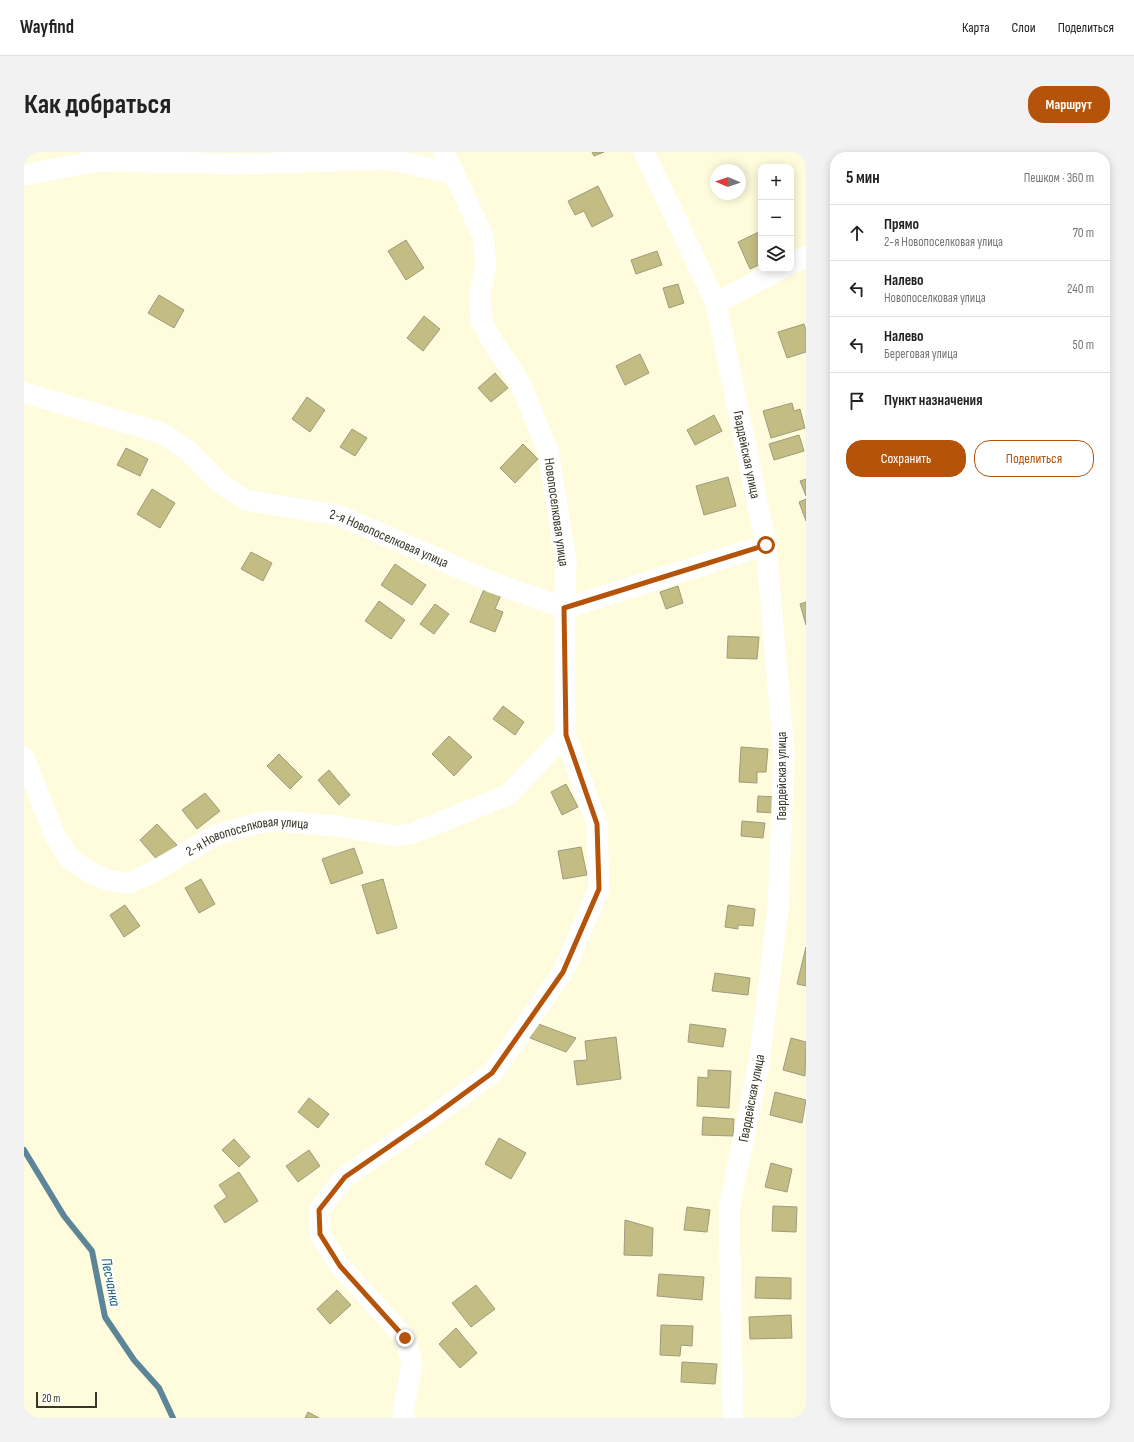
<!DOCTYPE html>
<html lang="ru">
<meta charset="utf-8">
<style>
:root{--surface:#fff;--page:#f2f2f2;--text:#222;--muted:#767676;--line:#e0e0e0;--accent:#b45309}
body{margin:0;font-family:"Sofia Sans Condensed",sans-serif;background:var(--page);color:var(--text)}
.controls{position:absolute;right:12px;top:12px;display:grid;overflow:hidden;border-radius:8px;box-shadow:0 2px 10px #0003}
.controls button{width:36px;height:36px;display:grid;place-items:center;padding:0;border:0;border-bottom:1px solid var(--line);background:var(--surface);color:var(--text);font:20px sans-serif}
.compass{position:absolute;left:686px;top:12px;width:36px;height:36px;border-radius:50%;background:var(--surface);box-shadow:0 2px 10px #0003;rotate:272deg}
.scale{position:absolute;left:12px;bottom:10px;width:61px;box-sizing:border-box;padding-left:4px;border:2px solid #39372b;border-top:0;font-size:11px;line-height:14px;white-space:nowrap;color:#39372b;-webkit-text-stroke:3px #fff;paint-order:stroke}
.stop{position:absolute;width:12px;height:12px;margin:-9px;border:3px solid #b45309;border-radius:50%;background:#fff}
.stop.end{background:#b45309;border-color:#fff;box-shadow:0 1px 4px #0008}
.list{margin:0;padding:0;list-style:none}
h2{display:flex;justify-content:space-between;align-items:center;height:52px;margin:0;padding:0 16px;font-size:17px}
h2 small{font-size:13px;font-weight:400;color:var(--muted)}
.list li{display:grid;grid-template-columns:26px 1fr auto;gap:12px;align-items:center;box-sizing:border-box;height:56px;padding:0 16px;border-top:1px solid var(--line)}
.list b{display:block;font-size:15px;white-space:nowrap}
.list p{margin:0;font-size:13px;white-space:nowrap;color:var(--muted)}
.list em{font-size:13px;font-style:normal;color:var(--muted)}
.actions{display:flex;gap:8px;padding:12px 16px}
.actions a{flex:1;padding:9px 0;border:1px solid var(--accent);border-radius:16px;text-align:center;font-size:14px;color:var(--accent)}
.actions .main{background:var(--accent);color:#fff}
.icon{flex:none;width:22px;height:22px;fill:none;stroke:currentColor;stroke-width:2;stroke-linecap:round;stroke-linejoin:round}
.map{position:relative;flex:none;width:782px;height:1266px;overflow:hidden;border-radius:16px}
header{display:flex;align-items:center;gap:24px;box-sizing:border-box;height:56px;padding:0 20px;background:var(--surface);border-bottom:1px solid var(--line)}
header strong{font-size:19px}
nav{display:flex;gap:22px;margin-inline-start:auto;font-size:14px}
.intro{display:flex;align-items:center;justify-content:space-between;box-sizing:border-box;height:96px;padding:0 24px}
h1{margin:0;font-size:28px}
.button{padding:10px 18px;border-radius:16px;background:var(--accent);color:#fff;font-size:14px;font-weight:700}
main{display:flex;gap:24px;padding:0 24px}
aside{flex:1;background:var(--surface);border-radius:16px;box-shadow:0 2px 10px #0003}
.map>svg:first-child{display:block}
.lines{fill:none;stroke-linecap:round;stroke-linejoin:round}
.stream{stroke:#5d8598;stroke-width:6}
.building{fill:#c4bd83;stroke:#9e9b7f}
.minor{stroke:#fff;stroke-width:21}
.route{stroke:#b45309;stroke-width:5}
.labels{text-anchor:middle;stroke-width:4;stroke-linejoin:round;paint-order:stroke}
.street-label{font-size:14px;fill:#39372b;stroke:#fff}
.water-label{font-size:15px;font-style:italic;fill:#12587a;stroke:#fff}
</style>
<header>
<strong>Wayfind</strong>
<nav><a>Карта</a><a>Слои</a><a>Поделиться</a></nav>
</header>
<div class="intro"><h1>Как добраться</h1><a class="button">Маршрут</a></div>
<main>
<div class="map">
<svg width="782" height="1266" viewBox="0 0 782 1266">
<rect width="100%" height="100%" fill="#fffcdd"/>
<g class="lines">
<path class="stream" d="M0 998 40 1064 68 1099 81 1165 110 1208 135 1236 149 1266"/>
</g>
<path class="building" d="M568 0H580L570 4Z
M574 34 589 64 568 75 560 59 551 63 544 49Z
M737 79V112L726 117 714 90Z
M382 88 400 116 382 128 364 99Z
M633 99 638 113 612 122 607 108Z
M654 132 660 151 645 156 639 136Z
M135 143 160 158 150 176 124 161Z
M400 164 416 177 399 199 383 186Z
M780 172 782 178V200L763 206 754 180Z
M616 202 625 221 601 233 592 214Z
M471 221 484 236 467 250 454 236Z
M283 245 301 258 286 280 268 267Z
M768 251 770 259 776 257 781 276 747 286 739 259Z
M690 263 698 279 671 293 663 278Z
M328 277 343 286 331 304 316 295Z
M775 283 780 299 750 308 745 292Z
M499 292 514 307 491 331 476 316Z
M102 296 124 307 116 324 93 313Z
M704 325 712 354 680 363 672 334Z
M782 327V344L776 329Z
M128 337 151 351 136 376 113 362Z
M782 347V369L775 350Z
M227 400 248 411 239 429 217 417Z
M371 412 402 433 388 453 357 433Z
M654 434 659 451 642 457 636 440Z
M460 437 477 443 471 457 479 460 471 480 446 470Z
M355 449 381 468 367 487 341 469Z
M782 450V473L776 452Z
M411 452 425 462 410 482 396 472Z
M704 484 735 485 733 507 703 506Z
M479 554 500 570 491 583 469 567Z
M425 584 448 605 430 624 408 602Z
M717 595 744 597 742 620H733V631L715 630Z
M255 602 278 625 266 637 243 614Z
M305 618 326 643 315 653 294 628Z
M542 632 554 655 538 663 527 640Z
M181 641 196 659 173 677 158 658Z
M734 644 753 645 752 661 733 660Z
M718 669 741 671 739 686 717 684Z
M133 672 153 693 135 710 116 688Z
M557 695 563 723 539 727 534 699Z
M330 696 339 721 307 732 298 707Z
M177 727 191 752 175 761 161 736Z
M359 727 373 776 353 782 338 733Z
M101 753 116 774 100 785 86 763Z
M704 753 731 757 729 774 714 773V777L701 775Z
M782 795V834L773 832Z
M691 821 726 826 724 843 688 839Z
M512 871 552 886 542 900 506 886Z
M666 872 702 877 699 895 664 890Z
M592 885 597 927 553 933 550 909 563 908 561 889Z
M767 886 782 890 781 924 759 918Z
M684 918 707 919 705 956 673 954 674 925 684 926Z
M751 940 782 948 778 971 746 963Z
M285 946 305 962 294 976 274 960Z
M679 965 710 967 709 984 678 983Z
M475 986 502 1001 487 1027 461 1012Z
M210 987 226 1005 215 1015 198 998Z
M285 998 296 1014 274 1030 262 1014Z
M747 1011 768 1017 763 1040 741 1035Z
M215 1020 234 1049 201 1071 190 1054 203 1045 195 1033Z
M749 1054 773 1055 772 1080 748 1079Z
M663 1055 686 1058 683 1080 660 1078Z
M601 1068 629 1076 628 1104 600 1103Z
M635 1122 680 1125 678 1148 633 1144Z
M732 1125 767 1126V1147L731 1146Z
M452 1133 471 1157 447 1175 428 1151Z
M313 1138 327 1153 306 1172 293 1157Z
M767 1163 768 1186 726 1187 725 1165Z
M637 1173 669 1174 668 1194 657 1193 656 1204 636 1203Z
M432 1176 453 1201 436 1216 415 1192Z
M658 1210 693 1212 691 1232 657 1230Z
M284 1260 295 1266H281Z"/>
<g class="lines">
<g class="minor">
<path d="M69 0 74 9 221 12 363 7 431 22"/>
<path id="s1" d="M620 0 692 151 742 393 760 603 754 757 735 912 705 1057 709 1266"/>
<path d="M0 23 74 9"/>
<path d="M767 112 782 104"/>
<path d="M692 151 757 117"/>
<path id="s2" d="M0 240 11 244 138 281 163 298 197 332 222 348 314 363 467 430 541 456 742 393"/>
<path id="s3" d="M0 605 30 682 46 707 67 721 86 729 105 731 127 721 192 683 234 671 251 669 314 674 371 684 387 682 484 643 541 583"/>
<path d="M380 1266 379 1262 388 1212 381 1186 316 1114 296 1082 295 1058 321 1025 408 965 468 921 539 820 575 737 573 672 541 583V456L542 410 524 298 495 229 467 187 457 167 456 140 462 113 459 84 420 0"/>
</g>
</g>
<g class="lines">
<path class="route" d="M381 1186 316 1114 296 1082 295 1058 321 1025 408 965 468 921 539 820 575 737 573 672 542 583 540 456 742 393"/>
</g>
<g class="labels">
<g class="street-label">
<text dy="5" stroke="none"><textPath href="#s1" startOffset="322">Гвардейская улица</textPath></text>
<text transform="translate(533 360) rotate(82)" y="5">Новопоселковая улица</text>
<text dy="5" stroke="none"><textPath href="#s2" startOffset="401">2-я Новопоселковая улица</textPath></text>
<text transform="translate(757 624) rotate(-90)" y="5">Гвардейская улица</text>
<text dy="5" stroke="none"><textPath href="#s3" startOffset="307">2-я Новопоселковая улица</textPath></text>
<text transform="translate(727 946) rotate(-79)" y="5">Гвардейская улица</text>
</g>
<g class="water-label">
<text transform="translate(87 1130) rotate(79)" y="5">Песчанка</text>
</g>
</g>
</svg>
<div class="controls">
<button>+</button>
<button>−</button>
<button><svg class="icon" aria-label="layers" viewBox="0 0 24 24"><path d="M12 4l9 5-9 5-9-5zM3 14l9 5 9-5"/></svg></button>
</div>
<svg class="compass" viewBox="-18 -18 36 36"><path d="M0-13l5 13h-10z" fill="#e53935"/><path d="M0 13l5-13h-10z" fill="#767676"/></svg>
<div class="scale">20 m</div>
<div class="stop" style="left:742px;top:393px"></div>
<div class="stop end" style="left:381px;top:1186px"></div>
</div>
<aside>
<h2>5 мин<small>Пешком · 360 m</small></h2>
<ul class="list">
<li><svg class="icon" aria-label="ahead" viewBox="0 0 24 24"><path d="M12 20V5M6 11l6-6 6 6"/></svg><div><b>Прямо</b><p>2-я Новопоселковая улица</p></div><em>70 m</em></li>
<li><svg class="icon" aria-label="left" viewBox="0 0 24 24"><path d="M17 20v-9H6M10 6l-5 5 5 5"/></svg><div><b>Налево</b><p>Новопоселковая улица</p></div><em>240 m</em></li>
<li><svg class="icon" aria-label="left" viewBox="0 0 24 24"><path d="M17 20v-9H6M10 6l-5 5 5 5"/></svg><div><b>Налево</b><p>Береговая улица</p></div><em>50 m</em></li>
<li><svg class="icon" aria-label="arrive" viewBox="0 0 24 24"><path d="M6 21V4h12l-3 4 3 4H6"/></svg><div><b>Пункт назначения</b></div></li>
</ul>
<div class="actions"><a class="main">Сохранить</a><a>Поделиться</a></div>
</aside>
</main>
